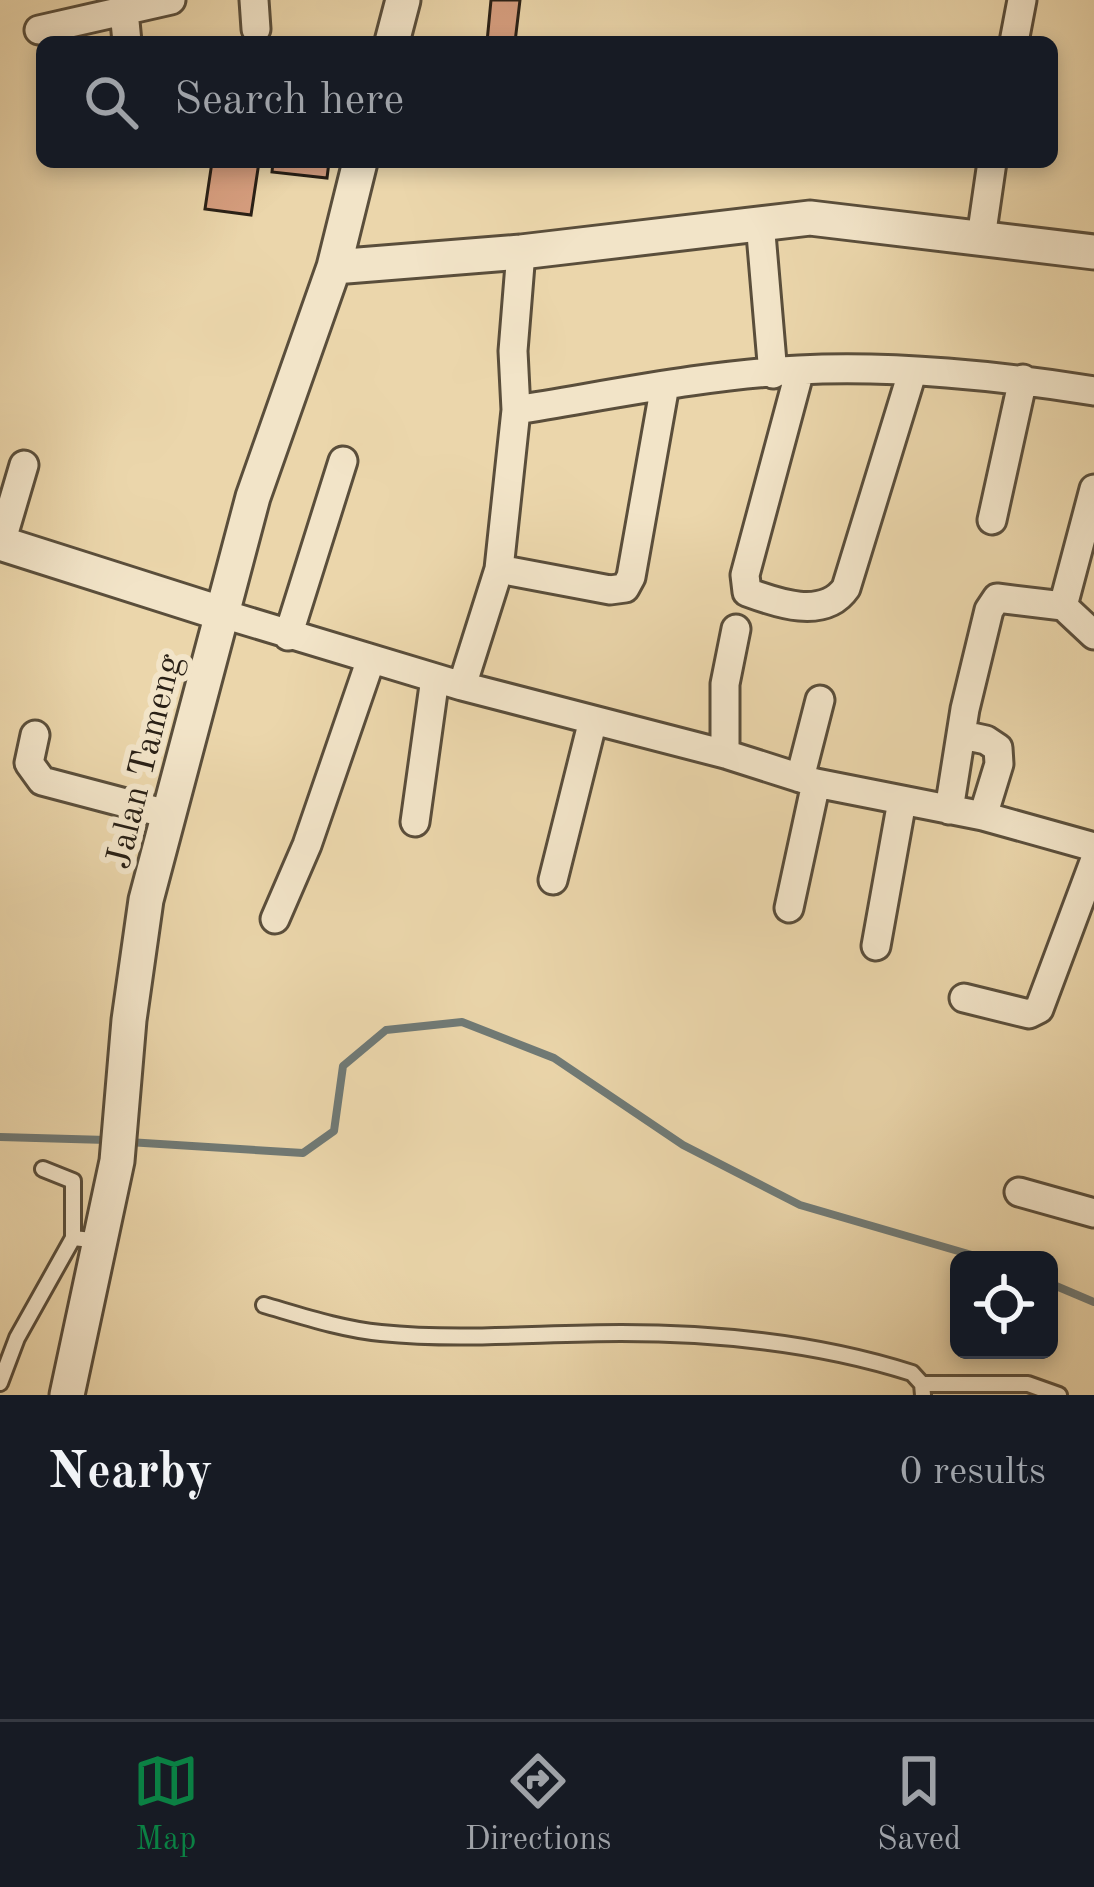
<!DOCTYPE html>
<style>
:root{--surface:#171b24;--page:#20242c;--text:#f1f3f6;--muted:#9ea1a6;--line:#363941;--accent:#0b8043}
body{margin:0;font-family:"Old Standard TT",serif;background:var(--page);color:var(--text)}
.controls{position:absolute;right:36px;bottom:36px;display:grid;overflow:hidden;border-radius:18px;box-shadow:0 6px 18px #0003}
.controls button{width:108px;height:108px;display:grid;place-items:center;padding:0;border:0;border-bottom:3px solid var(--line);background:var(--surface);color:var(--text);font:60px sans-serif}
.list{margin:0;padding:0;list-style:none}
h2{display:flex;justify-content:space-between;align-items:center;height:156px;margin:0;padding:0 48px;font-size:51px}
h2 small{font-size:39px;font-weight:400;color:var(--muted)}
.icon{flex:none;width:66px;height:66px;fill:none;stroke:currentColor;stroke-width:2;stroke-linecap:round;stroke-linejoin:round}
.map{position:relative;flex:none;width:1094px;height:1395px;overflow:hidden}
.search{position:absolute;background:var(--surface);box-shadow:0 6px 18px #0003;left:36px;right:36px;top:36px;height:132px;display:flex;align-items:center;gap:30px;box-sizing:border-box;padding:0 42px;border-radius:18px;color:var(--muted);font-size:45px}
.sheet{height:324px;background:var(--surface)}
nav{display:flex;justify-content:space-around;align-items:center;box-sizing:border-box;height:168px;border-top:3px solid var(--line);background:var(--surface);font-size:33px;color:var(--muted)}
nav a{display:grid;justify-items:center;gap:6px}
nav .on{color:var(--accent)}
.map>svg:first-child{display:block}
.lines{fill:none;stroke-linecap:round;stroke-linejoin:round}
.stream{stroke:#707a76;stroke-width:8}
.building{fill:#d69e7f;stroke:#292016;stroke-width:3}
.service-casing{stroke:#5a4e3b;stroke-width:20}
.minor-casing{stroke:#5a4e3b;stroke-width:33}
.tertiary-casing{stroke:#5a4e3b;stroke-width:39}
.service{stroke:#f2e4c8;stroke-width:14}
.minor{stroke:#f2e4c8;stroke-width:27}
.tertiary{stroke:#f2e4c8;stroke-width:33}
.labels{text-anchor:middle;stroke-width:12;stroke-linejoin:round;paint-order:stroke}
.street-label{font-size:36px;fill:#292016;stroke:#f2e4c8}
</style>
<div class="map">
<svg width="1094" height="1395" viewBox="0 0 1094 1395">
<rect width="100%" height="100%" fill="#ebd6ab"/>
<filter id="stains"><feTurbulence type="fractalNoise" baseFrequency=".00167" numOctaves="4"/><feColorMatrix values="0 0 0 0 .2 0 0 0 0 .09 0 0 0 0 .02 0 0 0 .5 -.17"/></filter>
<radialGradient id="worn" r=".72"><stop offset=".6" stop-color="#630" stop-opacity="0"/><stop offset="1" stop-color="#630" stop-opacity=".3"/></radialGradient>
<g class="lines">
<path class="stream" d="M0 1137 107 1140
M128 1142 303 1153 334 1131 343 1066 386 1030 462 1022 554 1058 683 1145 800 1205 989 1260
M1049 1283 1094 1302"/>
</g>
<path class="building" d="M491 0H520L515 42H487Z
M212 162H259L251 215 205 209Z
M273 162H329L327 178 272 172Z"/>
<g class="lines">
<defs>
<path id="service" d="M43 1169 73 1181V1238
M264 1305C302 1316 341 1329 381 1333 460 1341 541 1333 621 1333 720 1333 818 1343 912 1373L922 1384 923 1395
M0 1383 17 1338 73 1238 101 1241
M922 1384H1028L1059 1395"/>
<path id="minor" d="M254 0 256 29
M124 11 127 42
M39 30 171 0
M1014 42 1022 0
M760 222 773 374
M981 238 992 162
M800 370 745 575 747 592C777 603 824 620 846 588L912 373
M516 410 513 351 521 252
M992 520 1023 379
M1 543 24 465
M499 569 610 590 625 588 631 577 665 385
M1063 606 1094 635
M220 613 462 686 725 754 816 783 983 816 1094 847
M288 636 343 461
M462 686 499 569 516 410C610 395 704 375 799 370 892 365 1003 376 1094 391
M35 735 29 763 42 781 171 815
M963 735 986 740 998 748 999 764 983 816
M725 754V684L736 629
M800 778 820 700
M949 810 965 709 989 610 997 598 1063 606 1094 489
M415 822 435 678
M553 880 593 720
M789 908 816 783
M275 919 307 845 371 659
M876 946 902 801
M964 998 1029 1014 1039 1009 1094 862
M1019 1192 1094 1213"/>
<path id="tertiary" d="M392 42 403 0
M334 267 521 252 810 218 1094 252
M0 543 220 613
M67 1395 117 1161 129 1020 146 900 253 497 334 267 360 162"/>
</defs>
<use href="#service" class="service-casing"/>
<use href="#minor" class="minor-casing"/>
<use href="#tertiary" class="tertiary-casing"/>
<use href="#service" class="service"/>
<use href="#minor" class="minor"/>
<use href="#tertiary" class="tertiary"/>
</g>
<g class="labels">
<g class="street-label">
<text transform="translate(142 761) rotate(-76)" y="13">Jalan Tameng</text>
</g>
</g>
<rect width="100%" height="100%" filter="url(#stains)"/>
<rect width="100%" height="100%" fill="url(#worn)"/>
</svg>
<div class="controls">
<button><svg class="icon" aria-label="locate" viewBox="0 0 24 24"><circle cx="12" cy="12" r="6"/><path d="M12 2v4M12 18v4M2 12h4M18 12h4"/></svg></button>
</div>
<div class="search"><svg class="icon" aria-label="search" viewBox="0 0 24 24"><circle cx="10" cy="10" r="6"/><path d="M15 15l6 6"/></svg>Search here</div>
</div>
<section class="sheet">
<h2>Nearby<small>0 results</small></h2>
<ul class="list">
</ul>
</section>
<nav>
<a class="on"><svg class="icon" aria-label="map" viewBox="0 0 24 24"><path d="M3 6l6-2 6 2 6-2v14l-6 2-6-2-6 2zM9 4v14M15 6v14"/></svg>Map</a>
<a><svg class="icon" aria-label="directions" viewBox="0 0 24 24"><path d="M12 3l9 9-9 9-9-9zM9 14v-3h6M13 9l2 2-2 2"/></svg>Directions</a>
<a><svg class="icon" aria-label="saved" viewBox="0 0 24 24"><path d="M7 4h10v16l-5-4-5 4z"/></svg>Saved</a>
</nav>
